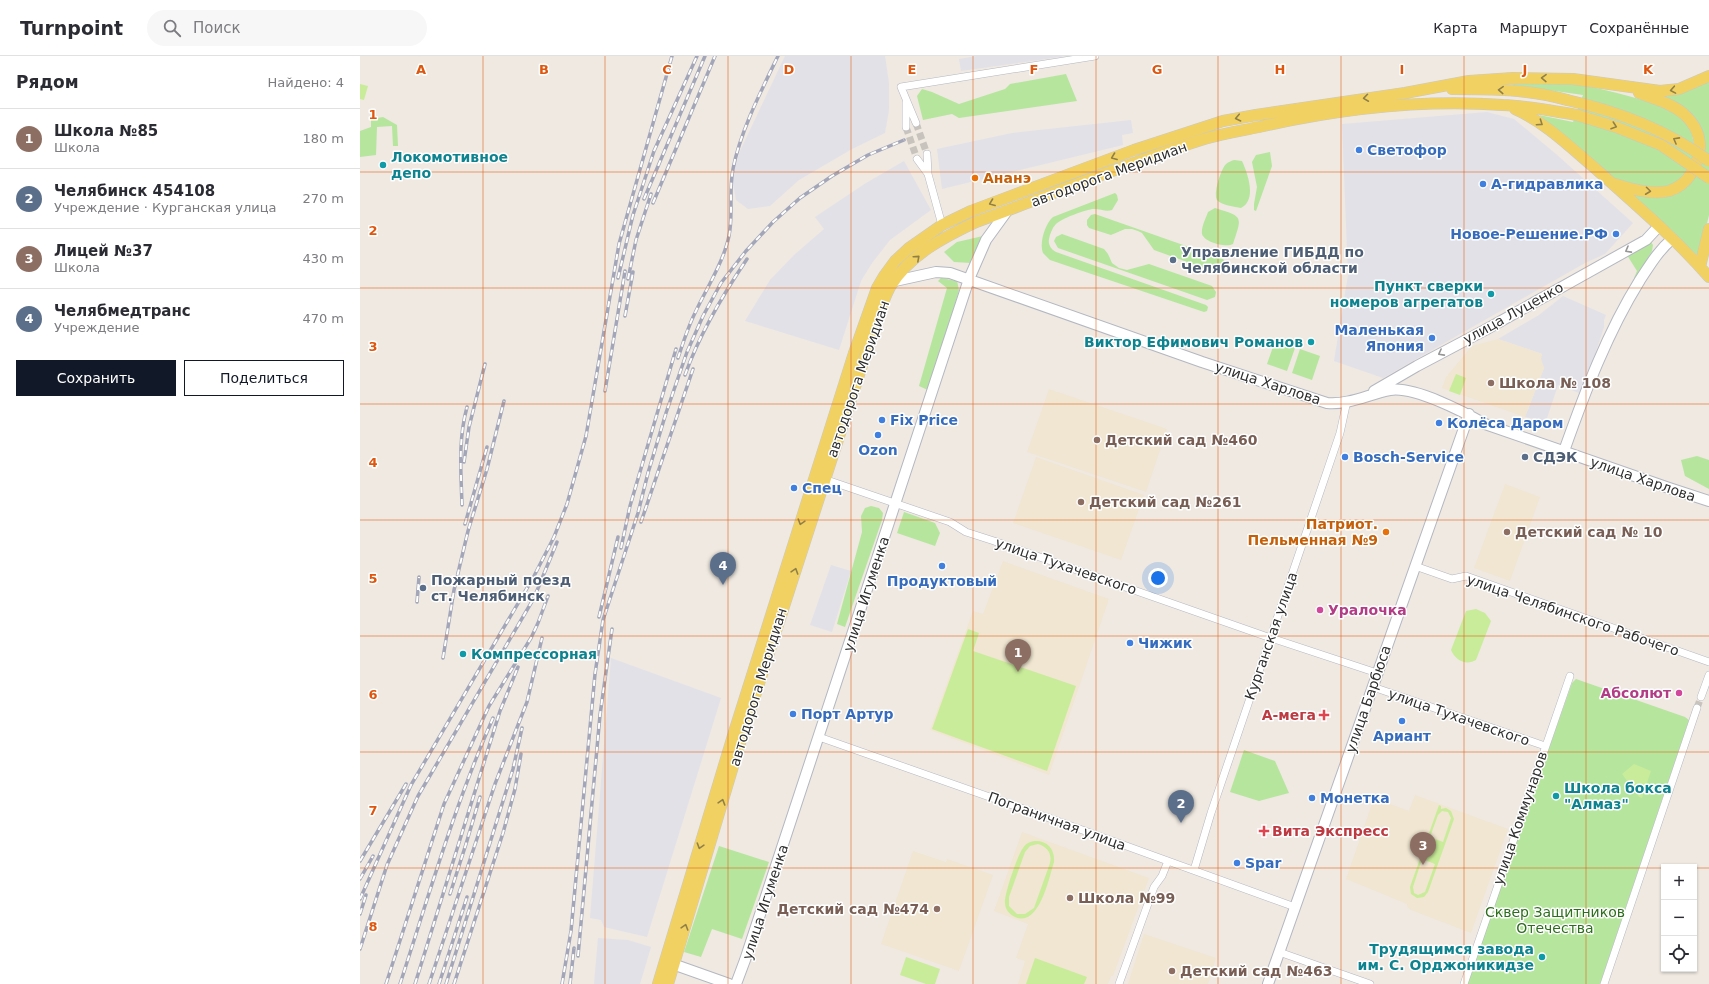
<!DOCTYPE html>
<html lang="ru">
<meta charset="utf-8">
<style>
:root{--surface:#fff;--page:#f7f7f7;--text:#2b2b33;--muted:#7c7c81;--line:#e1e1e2;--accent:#111827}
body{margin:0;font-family:"DejaVu Sans",sans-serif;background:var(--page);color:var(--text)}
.controls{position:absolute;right:12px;bottom:12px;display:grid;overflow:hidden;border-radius:0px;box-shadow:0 1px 3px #0004}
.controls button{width:36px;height:36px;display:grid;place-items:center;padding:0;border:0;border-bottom:1px solid var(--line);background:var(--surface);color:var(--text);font:20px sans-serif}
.you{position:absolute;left:798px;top:522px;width:14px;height:14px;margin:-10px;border:3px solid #fff;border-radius:50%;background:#1a73e8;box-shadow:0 0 0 6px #1a73e833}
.badge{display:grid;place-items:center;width:26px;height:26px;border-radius:50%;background:var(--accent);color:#fff;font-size:13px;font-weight:700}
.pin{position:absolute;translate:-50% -33px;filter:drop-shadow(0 1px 2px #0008)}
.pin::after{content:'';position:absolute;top:21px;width:14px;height:12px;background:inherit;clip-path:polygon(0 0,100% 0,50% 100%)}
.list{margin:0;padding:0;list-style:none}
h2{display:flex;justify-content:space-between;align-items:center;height:52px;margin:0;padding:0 16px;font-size:17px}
h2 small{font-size:13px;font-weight:400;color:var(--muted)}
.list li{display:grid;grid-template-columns:26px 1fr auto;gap:12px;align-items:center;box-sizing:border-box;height:60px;padding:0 16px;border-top:1px solid var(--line)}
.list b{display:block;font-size:15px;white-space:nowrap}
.list p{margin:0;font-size:13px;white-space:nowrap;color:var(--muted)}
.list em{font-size:13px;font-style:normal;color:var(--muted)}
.actions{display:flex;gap:8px;padding:12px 16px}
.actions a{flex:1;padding:9px 0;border:1px solid var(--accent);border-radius:0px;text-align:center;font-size:14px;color:var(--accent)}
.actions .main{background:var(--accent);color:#fff}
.icon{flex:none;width:22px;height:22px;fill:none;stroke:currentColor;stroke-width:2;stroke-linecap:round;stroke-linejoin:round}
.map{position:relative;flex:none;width:1349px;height:928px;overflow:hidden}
header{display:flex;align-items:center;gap:24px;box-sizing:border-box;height:56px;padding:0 20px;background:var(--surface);border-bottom:1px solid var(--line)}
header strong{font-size:19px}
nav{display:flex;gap:22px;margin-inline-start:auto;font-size:14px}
.search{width:280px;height:36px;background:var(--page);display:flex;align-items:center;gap:10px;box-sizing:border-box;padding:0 14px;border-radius:22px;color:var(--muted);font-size:15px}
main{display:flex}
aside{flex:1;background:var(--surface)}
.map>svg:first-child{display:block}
.industrial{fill:#e3e1e8}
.education{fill:#f0e6d1}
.green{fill:#b6e59e}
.pitch{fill:#c9ec9a;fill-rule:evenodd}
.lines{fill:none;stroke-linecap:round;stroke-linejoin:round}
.street-tunnel{stroke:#c8c4bd;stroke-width:7;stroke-dasharray:7 3.5;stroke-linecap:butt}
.street-casing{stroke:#b4b7c1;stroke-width:8}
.secondary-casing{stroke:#b4b7c1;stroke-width:12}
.primary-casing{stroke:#c9c9c9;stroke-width:12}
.street{stroke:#fff;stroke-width:7}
.secondary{stroke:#fff;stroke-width:10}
.primary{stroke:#f2d163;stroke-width:11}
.rail-casing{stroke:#a3a6b8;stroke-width:3.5}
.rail{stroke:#fff;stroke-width:2;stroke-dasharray:6;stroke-linecap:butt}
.primary-bridge-casing{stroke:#c9c9c9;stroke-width:12;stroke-linecap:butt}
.primary-bridge{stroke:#f2d163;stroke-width:11}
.oneway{stroke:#908048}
.oneway2{stroke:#969696}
.grid{fill:none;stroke:#df570e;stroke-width:1;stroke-opacity:0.55}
.shop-dot{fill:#3f7fe0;stroke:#fff;stroke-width:1.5}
.culture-dot{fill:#0f9aa8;stroke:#fff;stroke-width:1.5}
.food-dot{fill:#e8710a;stroke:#fff;stroke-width:1.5}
.service-dot{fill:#5c6f8a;stroke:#fff;stroke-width:1.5}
.education-dot{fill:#8d6e63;stroke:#fff;stroke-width:1.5}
.hotel-dot{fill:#d1479c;stroke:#fff;stroke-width:1.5}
.health-dot{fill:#e0444e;stroke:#fff;stroke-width:1.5}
.labels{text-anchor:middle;stroke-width:3;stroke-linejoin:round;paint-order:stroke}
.shop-label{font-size:14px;font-weight:bold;fill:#366cbe;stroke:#fff;text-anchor:start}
.culture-label{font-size:14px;font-weight:bold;fill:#0d838f;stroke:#fff;text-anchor:start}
.street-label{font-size:14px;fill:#2e2e2e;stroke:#fff}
.food-label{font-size:14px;font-weight:bold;fill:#c56008;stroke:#fff;text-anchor:start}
.service-label{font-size:14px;font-weight:bold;fill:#4e5e75;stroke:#fff;text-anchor:start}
.education-label{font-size:14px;font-weight:bold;fill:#785e54;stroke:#fff;text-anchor:start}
.hotel-label{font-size:14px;font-weight:bold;fill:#b23c85;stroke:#fff;text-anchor:start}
.health-label{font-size:14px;font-weight:bold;fill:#be3a42;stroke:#fff;text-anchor:end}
.park-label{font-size:14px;fill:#2c6e1b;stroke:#fff}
.grid-label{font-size:13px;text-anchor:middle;font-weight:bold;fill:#df570e;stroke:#fff;stroke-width:3;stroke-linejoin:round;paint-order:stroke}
</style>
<header>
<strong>Turnpoint</strong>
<div class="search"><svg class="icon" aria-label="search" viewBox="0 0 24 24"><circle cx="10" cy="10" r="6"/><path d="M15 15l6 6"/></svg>Поиск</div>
<nav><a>Карта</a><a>Маршрут</a><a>Сохранённые</a></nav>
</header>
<main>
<aside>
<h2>Рядом<small>Найдено: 4</small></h2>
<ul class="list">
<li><span class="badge" style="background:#8d6e63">1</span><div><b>Школа №85</b><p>Школа</p></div><em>180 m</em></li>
<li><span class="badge" style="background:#5c6f8a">2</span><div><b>Челябинск 454108</b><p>Учреждение · Курганская улица</p></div><em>270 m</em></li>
<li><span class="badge" style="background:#8d6e63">3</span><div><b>Лицей №37</b><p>Школа</p></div><em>430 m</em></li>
<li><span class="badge" style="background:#5c6f8a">4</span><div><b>Челябмедтранс</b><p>Учреждение</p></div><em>470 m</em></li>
</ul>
<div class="actions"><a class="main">Сохранить</a><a>Поделиться</a></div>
</aside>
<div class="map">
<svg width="1349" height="928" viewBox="0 0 1349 928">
<rect width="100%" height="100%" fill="#efe9e1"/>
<path class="industrial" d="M425 0H525L529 27V54L525 77 492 93 439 124 410 150 388 153 376 144 372 121 380 95Z
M617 0H707L601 15 599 3Z
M1127 56 1154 63 1196 98 1273 167 1245 198 1225 207 1023 322 974 305 988 219 982 68Z
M771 64 773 77 762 79 763 89 582 133 577 93 652 77Z
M544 105 571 154 530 184 512 207 501 225 479 294 385 265 410 224 434 199 464 173 455 161 506 127Z
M1203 240 1246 259 1244 264V271L1228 320 1219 337 1198 329 1186 365 1165 361 1184 312 1180 303 1182 298 1138 283 1179 259Z
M471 509 491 515 472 576 450 569Z
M251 602 361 642 287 881 244 871 241 864 230 862Z
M238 882 268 884 291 891 280 928H234Z"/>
<path class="education" d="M1138 283 1182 298 1181 303 1184 312 1165 361 1082 332 1086 321 1112 290Z
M689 333 807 373 786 436 667 396Z
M676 401 784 439 761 504 653 467Z
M1145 428 1180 441 1150 525 1114 512Z
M643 505 749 543 689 719 570 674 613 555 623 558Z
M1055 739 1148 773 1111 877 1051 854 1047 851V848L986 823 1014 742 1049 755Z
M662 776 789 822 753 920H751L748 928H658L665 905 656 902 668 868 634 855Z
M553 795 586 806 587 803 633 819 599 915 521 888Z
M784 878 856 902 848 928H768Z"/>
<path class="green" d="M706 18 717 45 599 62 592 58 563 64 557 40 562 33 572 36 599 48 645 33 650 28Z
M1349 25V159L1339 201 1269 137H1317L1344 82 1296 39Z
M1140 27C1164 27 1187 26 1210 28 1236 31 1260 37 1285 45 1298 49 1313 53 1323 63 1342 84 1336 123 1307 130 1291 134 1265 128 1251 121L1179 59 1213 66 1223 39Z
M23 61 37 69 38 90H33L32 70 17 71 16 99 0 101V75L11 71V63Z
M910 96 912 110 896 155 894 154V148L897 131 892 106 896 99Z
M874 104 882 105C888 118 897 144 881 152 875 151 861 149 857 144 853 138 861 113 866 108 868 106 871 105 874 104Z
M755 137 757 139 758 144 752 154C746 156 741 153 734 153 726 153 701 163 696 168 692 172 690 178 689 183 688 189 691 193 696 196L846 249 848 251 847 255 844 256 690 204 683 197C679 187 685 168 693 161Z
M855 152C884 161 882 160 873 188 866 192 844 186 842 178 841 171 846 162 848 156Z
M735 158 863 203 866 208 865 213 862 216 858 217 794 194 782 177 778 175 772 173H765L751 179 729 172 727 169V164L731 159Z
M702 178 744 193 748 198 752 207 759 212 767 214 789 208 852 230 856 236 855 241 847 244 698 192 694 185 696 181Z
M623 180 611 207 594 206 584 196 597 186Z
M1291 186 1293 189 1292 195 1277 221 1274 222 1277 215 1267 199Z
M581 222 597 225 599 234 570 335 559 330 587 232 578 225Z
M915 285 935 292 927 315 907 308Z
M940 293 960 300 952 324 932 317Z
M1337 400 1349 404V433L1325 420 1321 404Z
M511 450 519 452 523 457 522 464 485 571 477 568 502 476 501 460 505 452Z
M544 456 575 467 580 477 575 490 537 477Z
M1216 623 1325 661 1329 664 1240 928H1106L1212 627Z
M884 694 915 705 929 737 899 745 870 736Z
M359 790 409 806 382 883 352 873 341 901 324 896Z"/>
<path class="pitch" d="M0 28 8 30 4 44 0 43Z
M1096 318 1106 322 1100 339 1089 335Z
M1116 553 1125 557 1131 565 1116 604C1106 610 1095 604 1091 594L1106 555Z
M608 573 619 577 613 595 716 630 687 715 572 673Z
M1274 708 1291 715 1282 742 1279 741 1262 718Z
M1223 726 1235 730V733L1210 738 1208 737Z
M1079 749 1081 750V753L1086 752 1091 755 1094 763 1068 836 1064 841 1057 842 1051 838 1050 831ZM1082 755 1088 756 1091 762 1083 786 1070 781 1078 759ZM1062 803 1075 808 1065 836 1058 839 1054 837 1053 831Z
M676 785C688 785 695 794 694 806 689 822 679 872 655 861 649 858 645 853 645 847 644 839 658 798 663 792 666 787 671 785 676 785ZM678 788C688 791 692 798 690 807L674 852 665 858H657L649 850V841L665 796 670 790Z
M546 901 580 913 575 928H566L540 919Z
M675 902 727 921 724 928H666Z"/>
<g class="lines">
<path class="street-tunnel" d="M556 67 567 98
M546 71 557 103
M1337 652 1341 641"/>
<defs>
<path id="street" d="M556 67 541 31 735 0
M546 71V46
M567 98 568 118 582 169
M557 103 568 118
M464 423 590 466 606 476 634 485 905 580 1017 617
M1055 510 1092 523 1106 520 1349 606
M1013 631 1185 690
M1341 641 1349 619
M459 681 692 763 935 851
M834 814 851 757 980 377 987 345
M919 896 1010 928
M759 928 794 831 802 820 808 805
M1104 928 1210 620
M1244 928 1337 652"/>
<path id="secondary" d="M535 225 576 216 590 217 842 306 967 347C989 349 1009 338 1030 334 1054 330 1104 356 1125 368L1309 432 1349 445
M1014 335 1057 310 1125 274 1286 184 1299 170
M1204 395C1225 336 1247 277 1280 224 1290 209 1298 195 1312 183
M307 906 369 928
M376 928 385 904 609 223 626 184 647 155
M908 928 1109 358"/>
<path id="primary" d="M1092 33C1130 33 1169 33 1207 44
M1155 53C1186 67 1210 91 1236 113 1275 148 1315 182 1349 221
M1255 128C1271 133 1292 139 1309 135 1318 132 1326 126 1331 118 1344 96 1343 75 1324 58 1311 47 1294 43 1279 37
M1340 211 1349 173
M298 928 375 673 494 297 517 232 524 220 535 205 549 192 582 169 611 155 774 94 863 65 896 59 1045 37 1109 25 1153 22 1213 23 1300 35 1319 33 1349 20
M308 928 383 677 518 260C522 250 525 240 530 231 549 199 584 181 616 166 691 139 765 108 841 84 860 78 880 75 899 71 978 53 1062 43 1143 49 1168 50 1192 55 1217 59"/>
</defs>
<use href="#street" class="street-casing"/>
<use href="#secondary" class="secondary-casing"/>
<use href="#primary" class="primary-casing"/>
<use href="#street" class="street"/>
<use href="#secondary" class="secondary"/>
<use href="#primary" class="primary"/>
<defs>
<path id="rail" d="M284 143 345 0
M293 147 355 0
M258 222 273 159 294 95 337 0
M268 223 276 184 291 138
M265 260 273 216
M318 302C323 287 328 271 335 257 345 235 359 214 366 191 375 166 368 138 373 113 380 76 402 33 418 0
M325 319C340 277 362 240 387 203
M245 335 265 215
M104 406 109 371 125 308
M102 449C101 416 98 384 107 351
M281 466 333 313
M105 468 127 391
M261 492 270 450 316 293
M57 546 59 521
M239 561 258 481
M83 602 94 534 108 475 127 413 144 345
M0 805 46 728
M0 823 13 800
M90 838 106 788 120 741
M0 843 51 729 173 522 194 481 207 448 226 380 259 188 312 0
M0 858 6 839
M0 893 27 809 58 740 174 542 197 486
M218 900 240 659 252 573
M26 928 84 748 129 650 171 582 178 567 188 540
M40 928C69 839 95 748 133 662
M55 928 140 655 158 611
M69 928 135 728 167 646 182 582
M79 928 107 841
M86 928 153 713 162 672
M94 928 143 777 155 733 161 698
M202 928 211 875 235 618 243 564 278 457 288 417 306 357 327 296 343 260 361 227 386 195 413 166 440 142 472 120 508 99 544 84
M210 928 214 892"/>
</defs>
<use href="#rail" class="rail-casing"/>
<use href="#rail" class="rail"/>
<defs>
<path id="primary-bridge" d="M1207 44C1257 55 1307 74 1349 105
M1217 59 1256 71 1301 89 1349 122"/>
</defs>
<use href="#primary-bridge" class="primary-bridge-casing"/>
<use href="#primary-bridge" class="primary-bridge"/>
</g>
<defs><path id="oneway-chevron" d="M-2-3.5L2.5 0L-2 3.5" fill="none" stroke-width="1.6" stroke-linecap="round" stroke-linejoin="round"/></defs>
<g class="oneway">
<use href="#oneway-chevron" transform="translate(1184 22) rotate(-179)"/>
<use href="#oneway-chevron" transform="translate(1141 34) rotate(-177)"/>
<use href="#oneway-chevron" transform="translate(1313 34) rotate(170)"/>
<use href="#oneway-chevron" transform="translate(1006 42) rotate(172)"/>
<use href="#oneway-chevron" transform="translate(878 62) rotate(168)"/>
<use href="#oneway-chevron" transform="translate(1180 67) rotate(34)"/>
<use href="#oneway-chevron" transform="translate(1254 70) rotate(19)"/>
<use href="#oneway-chevron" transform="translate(1316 84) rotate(-151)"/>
<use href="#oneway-chevron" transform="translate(754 101) rotate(159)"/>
<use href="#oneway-chevron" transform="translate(1288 135) rotate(7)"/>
<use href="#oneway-chevron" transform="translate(632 147) rotate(159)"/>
<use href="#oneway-chevron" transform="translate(557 202) rotate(-42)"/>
<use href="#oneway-chevron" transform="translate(441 466) rotate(107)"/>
<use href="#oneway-chevron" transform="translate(435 515) rotate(-72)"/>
<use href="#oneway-chevron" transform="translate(362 746) rotate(-73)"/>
<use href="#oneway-chevron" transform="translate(340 790) rotate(107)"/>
<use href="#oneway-chevron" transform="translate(325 871) rotate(-73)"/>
</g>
<g class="oneway2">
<use href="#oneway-chevron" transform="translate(1268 194) rotate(151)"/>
<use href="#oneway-chevron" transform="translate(1081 297) rotate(152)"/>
</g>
<path class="grid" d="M123 0V928M245 0V928M368 0V928M491 0V928M613 0V928M736 0V928M858 0V928M981 0V928M1104 0V928M1226 0V928M0 116H1349M0 232H1349M0 348H1349M0 464H1349M0 580H1349M0 696H1349M0 812H1304M1334 812H1349"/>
<g class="shop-dot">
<circle cx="999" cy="94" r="4"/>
<circle cx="1123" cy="128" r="4"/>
<circle cx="1256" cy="178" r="4"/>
<circle cx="1072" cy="282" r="4"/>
<circle cx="522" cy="364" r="4"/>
<circle cx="1079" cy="367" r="4"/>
<circle cx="518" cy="379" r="4"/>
<circle cx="985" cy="401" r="4"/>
<circle cx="434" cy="432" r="4"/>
<circle cx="582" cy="510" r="4"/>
<circle cx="770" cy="587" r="4"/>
<circle cx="433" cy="658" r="4"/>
<circle cx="1042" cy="665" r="4"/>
<circle cx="952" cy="742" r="4"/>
<circle cx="877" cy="807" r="4"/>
</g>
<g class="culture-dot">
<circle cx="23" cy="109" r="4"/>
<circle cx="1131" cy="238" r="4"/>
<circle cx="951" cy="286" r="4"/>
<circle cx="103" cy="598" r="4"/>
<circle cx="1196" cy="740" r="4"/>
<circle cx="1182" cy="901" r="4"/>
</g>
<g class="food-dot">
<circle cx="615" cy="122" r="4"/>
<circle cx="1026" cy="476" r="4"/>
</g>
<g class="service-dot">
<circle cx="813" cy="204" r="4"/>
<circle cx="1165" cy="401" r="4"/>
<circle cx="63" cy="532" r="4"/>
</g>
<g class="education-dot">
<circle cx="1131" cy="327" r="4"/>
<circle cx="737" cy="384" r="4"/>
<circle cx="721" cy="446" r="4"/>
<circle cx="1147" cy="476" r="4"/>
<circle cx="710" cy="842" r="4"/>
<circle cx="577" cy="853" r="4"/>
<circle cx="812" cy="915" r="4"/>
</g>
<g class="hotel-dot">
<circle cx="960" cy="554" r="4"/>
<circle cx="1319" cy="637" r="4"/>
</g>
<g class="health-dot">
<path d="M962 653h4v4h4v4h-4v4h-4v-4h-4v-4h4z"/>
<path d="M902 769h4v4h4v4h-4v4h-4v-4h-4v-4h4z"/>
</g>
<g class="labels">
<g class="shop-label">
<text x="1007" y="99">Светофор</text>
<text x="1131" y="133">А-гидравлика</text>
<text x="1248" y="183" text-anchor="end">Новое-Решение.РФ</text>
<text x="1064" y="279" text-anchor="end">Маленькая<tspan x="1064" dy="16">Япония</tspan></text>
<text x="530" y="369">Fix Price</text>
<text x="1087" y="372">Колёса Даром</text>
<text x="518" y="399" text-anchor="middle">Ozon</text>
<text x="993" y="406">Bosch-Service</text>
<text x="442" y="437">Спец</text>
<text x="582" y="530" text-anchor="middle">Продуктовый</text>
<text x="778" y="592">Чижик</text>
<text x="441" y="663">Порт Артур</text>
<text x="1042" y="685" text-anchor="middle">Ариант</text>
<text x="960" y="747">Монетка</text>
<text x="885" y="812">Spar</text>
</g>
<g class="culture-label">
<text x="31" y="106">Локомотивное<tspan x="31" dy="16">депо</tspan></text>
<text x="1123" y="235" text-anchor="end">Пункт сверки<tspan x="1123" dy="16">номеров агрегатов</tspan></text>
<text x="943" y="291" text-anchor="end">Виктор Ефимович Романов</text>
<text x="111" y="603">Компрессорная</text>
<text x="1204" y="737">Школа бокса<tspan x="1204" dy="16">"Алмаз"</tspan></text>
<text x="1174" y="898" text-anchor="end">Трудящимся завода<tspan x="1174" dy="16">им. С. Орджоникидзе</tspan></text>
</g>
<g class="street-label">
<text transform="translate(749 118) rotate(-20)" y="5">автодорога Меридиан</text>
<text transform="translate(1153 257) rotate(-29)" y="5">улица Луценко</text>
<text transform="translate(498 323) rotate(-71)" y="5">автодорога Меридиан</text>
<text transform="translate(908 327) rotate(18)" y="5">улица Харлова</text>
<text transform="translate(1283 423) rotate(19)" y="5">улица Харлова</text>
<text transform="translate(706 510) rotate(19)" y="5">улица Тухачевского</text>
<text transform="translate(506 538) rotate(-72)" y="5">улица Игуменка</text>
<text transform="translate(1213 559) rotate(19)" y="5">улица Челябинского Рабочего</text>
<text transform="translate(911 580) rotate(-71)" y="5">Курганская улица</text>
<text transform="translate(398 631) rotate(-73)" y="5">автодорога Меридиан</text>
<text transform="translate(1008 643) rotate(-71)" y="5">улица Барбюса</text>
<text transform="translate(1099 661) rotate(19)" y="5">улица Тухачевского</text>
<text transform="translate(1160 762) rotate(-71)" y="5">улица Коммунаров</text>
<text transform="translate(697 765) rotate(20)" y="5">Пограничная улица</text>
<text transform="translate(405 846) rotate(-72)" y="5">улица Игуменка</text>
</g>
<g class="food-label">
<text x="623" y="127">Ананэ</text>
<text x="1018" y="473" text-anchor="end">Патриот.<tspan x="1018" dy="16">Пельменная №9</tspan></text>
</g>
<g class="service-label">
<text x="821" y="201">Управление ГИБДД по<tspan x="821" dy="16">Челябинской области</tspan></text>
<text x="1173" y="406">СДЭК</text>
<text x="71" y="529">Пожарный поезд<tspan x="71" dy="16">ст. Челябинск</tspan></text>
</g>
<g class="education-label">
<text x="1139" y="332">Школа № 108</text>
<text x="745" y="389">Детский сад №460</text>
<text x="729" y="451">Детский сад №261</text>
<text x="1155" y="481">Детский сад № 10</text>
<text x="718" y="847">Школа №99</text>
<text x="569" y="858" text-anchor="end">Детский сад №474</text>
<text x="820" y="920">Детский сад №463</text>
</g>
<g class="hotel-label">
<text x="968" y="559">Уралочка</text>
<text x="1311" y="642" text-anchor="end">Абсолют</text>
</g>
<g class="health-label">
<text x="956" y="664">А-мега</text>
<text x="912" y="780" text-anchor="start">Вита Экспресс</text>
</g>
<g class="park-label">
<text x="1195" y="861">Сквер Защитников<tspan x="1195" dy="16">Отечества</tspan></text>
</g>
</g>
<g class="grid-label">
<text x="61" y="18">A</text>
<text x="184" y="18">B</text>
<text x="307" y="18">C</text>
<text x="429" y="18">D</text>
<text x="552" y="18">E</text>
<text x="674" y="18">F</text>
<text x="797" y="18">G</text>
<text x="920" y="18">H</text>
<text x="1042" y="18">I</text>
<text x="1165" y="18">J</text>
<text x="1288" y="18">K</text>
<text x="13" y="63">1</text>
<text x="13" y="179">2</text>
<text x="13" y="295">3</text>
<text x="13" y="411">4</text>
<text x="13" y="527">5</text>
<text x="13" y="643">6</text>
<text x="13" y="759">7</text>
<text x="13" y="875">8</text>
</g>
</svg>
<div class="controls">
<button>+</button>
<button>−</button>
<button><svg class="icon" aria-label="locate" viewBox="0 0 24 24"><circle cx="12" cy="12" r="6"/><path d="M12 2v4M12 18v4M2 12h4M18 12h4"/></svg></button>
</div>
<div class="you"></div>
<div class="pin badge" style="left:658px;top:616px;background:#8d6e63">1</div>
<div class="pin badge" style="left:821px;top:767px;background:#5c6f8a">2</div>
<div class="pin badge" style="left:1063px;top:809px;background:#8d6e63">3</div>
<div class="pin badge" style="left:363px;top:529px;background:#5c6f8a">4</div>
</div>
</main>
